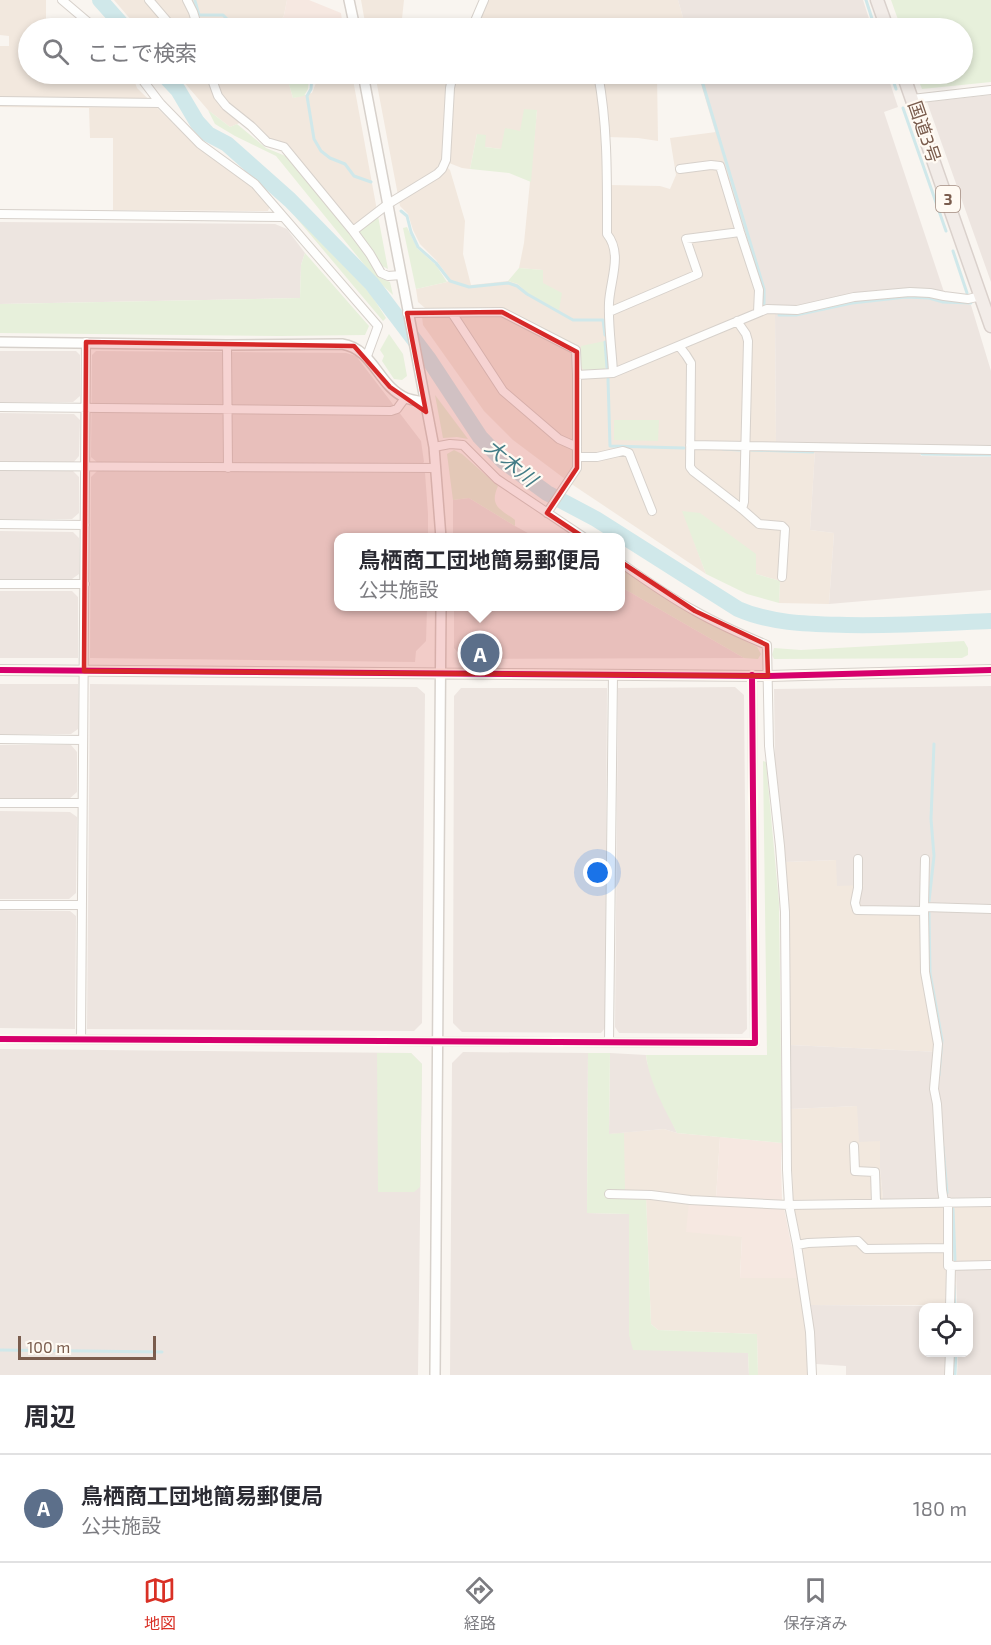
<!DOCTYPE html>
<html lang="ja">
<meta charset="utf-8">
<style>
:root{--surface:#fff;--page:#f2f2f3;--text:#2b2b33;--muted:#7c7c81;--line:#e1e1e2;--accent:#d93025}
body{margin:0;font-family:"Exo 2","Noto Sans JP",sans-serif;background:var(--page);color:var(--text)}
.controls{position:absolute;right:18px;bottom:18px;display:grid;overflow:hidden;border-radius:12px;box-shadow:0 3px 9px #0003}
.controls button{width:54px;height:54px;display:grid;place-items:center;padding:0;border:0;border-bottom:2px solid var(--line);background:var(--surface);color:var(--text);font:30px sans-serif}
.scale{position:absolute;left:18px;bottom:15px;width:138px;box-sizing:border-box;padding-left:6px;border:3px solid #7a5c4d;border-top:0;font-size:16px;line-height:21px;white-space:nowrap;color:#7a5c4d;-webkit-text-stroke:4px #fffaf3;paint-order:stroke}
.you{position:absolute;left:598px;top:873px;width:21px;height:21px;margin:-15px;border:4px solid #fff;border-radius:50%;background:#1a73e8;box-shadow:0 0 0 9px #1a73e833}
.badge{display:grid;place-items:center;width:39px;height:39px;border-radius:50%;background:var(--accent);color:#fff;font-size:20px;font-weight:700}
.pin{position:absolute;translate:-50% -50%;border:3px solid #fff;box-shadow:0 2px 6px #0006}
.popup{position:absolute;left:334px;top:533px;width:291px;height:78px;box-sizing:border-box;display:grid;place-content:center;border-radius:12px;background:var(--surface);filter:drop-shadow(0 2px 4px #0005);font-size:20px;white-space:nowrap;color:var(--muted)}
.popup b{font-size:22px;color:var(--text)}
.popup::after{content:'';position:absolute;left:50%;top:100%;margin-left:-12px;border:12px solid transparent;border-top-color:var(--surface)}
.list{margin:0;padding:0;list-style:none}
h2{display:flex;justify-content:space-between;align-items:center;height:78px;margin:0;padding:0 24px;font-size:26px}
h2 small{font-size:20px;font-weight:400;color:var(--muted)}
.list li{display:grid;grid-template-columns:39px 1fr auto;gap:18px;align-items:center;box-sizing:border-box;height:108px;padding:0 24px;border-top:2px solid var(--line)}
.list b{display:block;font-size:22px;white-space:nowrap}
.list p{margin:0;font-size:20px;white-space:nowrap;color:var(--muted)}
.list em{font-size:20px;font-style:normal;color:var(--muted)}
.icon{flex:none;width:33px;height:33px;fill:none;stroke:currentColor;stroke-width:2;stroke-linecap:round;stroke-linejoin:round}
.map{position:relative;flex:none;width:991px;height:1375px;overflow:hidden}
.search{position:absolute;background:var(--surface);box-shadow:0 3px 9px #0003;left:18px;right:18px;top:18px;height:66px;display:flex;align-items:center;gap:15px;box-sizing:border-box;padding:0 21px;border-radius:33px;color:var(--muted);font-size:22px}
.sheet{height:186px;background:var(--surface)}
nav{display:flex;justify-content:space-around;align-items:center;box-sizing:border-box;height:84px;border-top:2px solid var(--line);background:var(--surface);font-size:16px;color:var(--muted)}
nav a{display:grid;justify-items:center;gap:3px}
nav .on{color:var(--accent)}
.map>svg:first-child{display:block}
.residential{fill:#f2e8de;fill-rule:evenodd}
.commercial{fill:#f6e8e1}
.industrial{fill:#ede5e0}
.green{fill:#e7f0db}
.lines{fill:none;stroke-linecap:round;stroke-linejoin:round}
.stream{stroke:#d0e8ea;stroke-width:3}
.river{stroke:#d0e8ea;stroke-width:16}
.minor-casing{stroke:#d7d1cb;stroke-width:10}
.tertiary-casing{stroke:#d7d1cb;stroke-width:12}
.trunk-casing{stroke:#dad1cc;stroke-width:15}
.minor{stroke:#fefefd;stroke-width:8}
.tertiary{stroke:#fefefd;stroke-width:9}
.trunk{stroke:#f2ece8;stroke-width:12}
.cycleway-casing{stroke:#fffaf3;stroke-width:10}
.cycleway{stroke:#d6006c;stroke-width:6}
.marked{fill:#d62828;fill-opacity:0.2;stroke:#d62828;stroke-width:4.5;stroke-linejoin:round}
.labels{text-anchor:middle;stroke-width:4.5;stroke-linejoin:round;paint-order:stroke}
.shield{fill:#fffaf3;stroke:#a28b7f;stroke-width:1.5}
.shield-label{font-size:16px;font-weight:bold;fill:#7a5c4d}
.street-label{font-size:18px;fill:#7a5c4d;stroke:#fffaf3}
.water-label{font-size:20px;font-style:italic;fill:#437c86;stroke:#fffaf3}
</style>
<div class="map">
<svg width="991" height="1375" viewBox="0 0 991 1375">
<rect width="100%" height="100%" fill="#f9f5f0"/>
<path class="residential" d="M0 0H46V28H28V74H132L137 88 191 141 252 187 270 206 268 211 113 210V138H90L89 108 0 107V46H9V36L0 35Z
M114 0H287L284 15 278 28H138Z
M361 0H404L401 28H366Z
M481 0H678L686 28H468Z
M177 74H286L293 98 312 93 318 78 325 74H352L378 216 357 232 285 143 270 140 249 119 230 127 208 110Z
M375 74H657L658 141 638 138 608 137 610 185 660 186 670 189 676 175 670 138 716 132 762 289 775 314 776 443 815 450 810 530 834 533 829 604 779 603 780 581 756 574 683 511 706 574 573 485 513 440 484 411 423 325 422 317 425 308 418 302 416 289 447 282 450 279 436 260 420 244 413 230 408 214 400 206ZM537 110 524 243 519 268 543 270V283L529 294 518 284 508 281 471 285 463 254 465 221 450 170 447 167 449 163 462 168 470 169 477 134 485 147 501 149 520 131Z
M836 860 864 885 863 908 918 907 928 913 930 974 940 1041V1052L790 1045 789 906 785 862Z
M857 1106 880 1140V1168L883 1199 793 1200 790 1109Z
M664 1129 677 1133 720 1137 716 1198 742 1237 740 1277 798 1278 806 1329 808 1375H758L757 1334 658 1330 651 1324 646 1198 607 1197 606 1134Z
M991 1205V1269H956V1305H811L793 1211 796 1206Z"/>
<path class="commercial" d="M287 0H309L341 13 343 28H278L284 15Z
M720 1137 782 1143 781 1163 782 1198 798 1278H740L742 1237 686 1232 689 1202 716 1198Z"/>
<path class="industrial" d="M678 0H863L872 28H686Z
M698 74H887L898 107 884 112 944 292 971 305 991 371V447L776 443 775 314 764 306 762 289Z
M991 95V282L927 102Z
M0 222 275 224 287 229 305 253 301 265 300 298 0 304Z
M0 351H76L80 355V396L73 402H0Z
M96 351 346 353 356 356 421 441 424 462 421 465 98 463 91 457 92 355Z
M0 413 74 414 80 420 79 456 73 463 0 462Z
M815 450 920 451 921 456 991 457V590L829 604 834 533 810 530Z
M0 470H72L79 477V513L72 519H0Z
M97 471 425 473 428 514V537L339 538V606L427 607 426 641 416 651 415 662 90 658 91 477Z
M469 498 515 526 535 537H453V500Z
M0 531 73 532 79 538V574L72 579H0Z
M621 587 744 658 464 659 454 648V607L621 606Z
M0 591H72L78 597V658H0Z
M0 684H78V729L71 734H0Z
M90 684 417 687 425 694 422 1023 414 1031 87 1029Z
M991 686V1197L883 1199 880 1168V1141L859 1142 857 1106 790 1109V1045L940 1052V1041L930 974 928 913 918 907 863 908 858 899 864 885 837 886 836 860 785 862 775 763 774 689Z
M735 687 744 695 747 1029 742 1034 619 1033 615 1027 618 688Z
M461 688H607L605 1028 601 1033 462 1032 453 1023 454 696Z
M0 745H71L77 752V792L69 799 0 798Z
M0 811 70 812 77 817 76 893 69 899H0Z
M0 910 70 911 76 916 75 1029 0 1028Z
M0 1049 411 1053 422 1064 418 1375H0Z
M463 1052 588 1053 587 1213 629 1214V1335L748 1353 749 1375H450L452 1063Z
M610 1053 646 1055 647 1062 656 1088 677 1133 664 1129 609 1134Z
M956 1269H991V1375H957L958 1353 968 1352V1308L957 1307Z
M811 1305 947 1306V1307L924 1308V1352L945 1353V1375H846V1366L816 1364Z"/>
<path class="green" d="M891 0H991V82L922 89 916 74H962V28H901Z
M286 74H307L309 78 308 89 304 96 293 98Z
M524 109 537 110 531 182 509 173 470 169 477 134 486 135 485 147 501 149 505 128 520 131Z
M208 110 230 127 237 124 266 148 288 157 366 255 380 278 390 282 393 295 375 278 276 156 235 136 215 124Z
M288 208 370 293 386 318 383 321Z
M378 216 388 269 382 266 357 232Z
M407 227 417 248 436 265 447 282 416 289 403 228Z
M305 253 369 326 365 335 280 336 0 333V304L300 298 301 265Z
M519 268 543 270V283L562 293 559 310 528 294 518 284 508 281Z
M389 334 403 354 407 376 402 380 394 379 382 361 384 356 380 350Z
M605 341V369L584 371 581 366V346Z
M435 395 468 439 457 437 443 438Z
M614 420H659L658 441 614 440Z
M454 450 462 454 498 486C489 506 500 509 515 520V526L469 498 453 500 447 454Z
M682 511 700 513 756 554V574L780 581 779 603 747 594 706 574Z
M621 568 690 613 757 647 761 654 758 659 744 658 621 587Z
M964 641 968 648V655L962 658 774 659 772 655 774 648 801 650Z
M763 761 766 762 779 903 782 1143 677 1133C665 1109 649 1082 646 1055H767Z
M377 1053H411L422 1064 420 1187 414 1192H378Z
M588 1053H610L609 1134 624 1133 625 1193 646 1197 651 1324 658 1330 757 1334 758 1375H749L748 1353 633 1350 629 1335V1214L587 1213Z"/>
<g class="lines">
<path class="stream" d="M866 0 875 28
M195 1 199 15H223L235 27 241 28
M311 74 312 76 311 89 307 96 314 139 321 151 330 158 345 164 354 176 371 182
M700 74 764 289V304
M891 74 896 89
M903 108 946 231
M401 211 407 216 411 232 418 247 436 263 450 281 469 287 508 283 517 286 527 294 573 320H603L605 335
M953 251 967 293
M779 315H796L852 303 906 297 929 298 943 302 971 303
M605 342 607 368
M608 379 610 446 684 448
M723 449 740 450
M751 450 813 452
M922 454 991 455
M929 901 934 856 931 819 934 744
M929 913 930 973 942 1040 939 1075
M943 1147 947 1193
M953 1209 955 1260
M954 1286 955 1308
M0 1350 162 1352
M955 1375 956 1352"/>
<path class="river" d="M100 0 125 28
M163 74 178 90 197 122 208 134 227 144 290 200 372 284 428 358 480 437 503 461 547 493 596 519 738 609C772 624 811 624 847 625 895 626 943 623 991 621"/>
<defs>
<path id="minor" d="M62 0 95 28
M149 0 173 28
M187 0 193 12 198 28
M475 21 482 28
M472 28 484 0
M138 74 160 103 200 144 255 184 378 326 367 356
M210 74 218 96 226 106 251 126 267 142 284 147 353 231
M598 74C608 126 607 181 607 234 623 254 610 280 609 303 608 326 612 350 613 373
M912 99 991 90
M0 101 160 103
M680 169 711 165 720 166 740 232 759 290 758 312
M0 214 283 217
M401 275 388 276 381 273 370 254 353 231 388 204 437 174 442 169 446 160 450 88 453 74
M609 312 698 274 686 239 740 232
M407 313 502 312 576 350 577 375V468L547 513
M452 313 503 391 559 439 577 447
M227 345 228 468
M679 346 686 355 691 363 690 467 693 471 742 509 744 502 748 341 746 334 737 321
M577 375 613 373 767 309 797 310 854 297 910 292 930 293 944 296 968 299 981 296
M0 407 391 411 397 409 405 398
M690 445 991 450
M434 447 450 444 463 445 497 479 585 538
M577 457H597L623 451 629 453 652 511
M0 466 436 468
M742 509 759 524 782 526 785 529 782 577
M0 524 85 525
M621 563C645 580 669 597 695 611 718 624 743 635 767 645L769 746 780 846 785 912 787 1170 789 1205 797 1245 810 1332 812 1375
M0 584H85
M0 739 83 740
M0 803H82
M858 859V888L855 903 857 910 924 911
M925 859 924 907 991 909
M0 905H82
M924 907 925 972 938 1044 934 1089 937 1104 942 1190 944 1202
M0 1039 755 1043 752 675
M81 1039 86 342
M609 1041 613 674
M854 1146 855 1171 875 1172 876 1203
M609 1194 651 1195 690 1200 789 1205 991 1202
M948 1202V1266L991 1265
M797 1245 808 1243 858 1241 866 1249 948 1248
M950 1308 951 1265
M949 1375 950 1352"/>
<path id="tertiary" d="M349 0 355 28
M363 74 434 447 441 538
M0 342 227 345 342 344C374 349 378 386 406 398 411 400 418 401 424 402
M0 670 768 676 991 670
M435 1375 441 606"/>
<path id="trunk" d="M877 0 887 28
M903 74 991 326"/>
</defs>
<use href="#minor" class="minor-casing"/>
<use href="#tertiary" class="tertiary-casing"/>
<use href="#trunk" class="trunk-casing"/>
<use href="#minor" class="minor"/>
<use href="#tertiary" class="tertiary"/>
<use href="#trunk" class="trunk"/>
<defs>
<path id="cycleway" d="M0 670 768 676 991 670
M0 1039 755 1043 752 675"/>
</defs>
<use href="#cycleway" class="cycleway-casing"/>
<use href="#cycleway" class="cycleway"/>
</g>
<path class="marked" d="M502 312 577 352V468L547 513 695 611 767 645 768 676 84 671 86 342 354 346 390 387 426 412 407 313Z"/>
<g class="labels">
<rect class="shield" x="936" y="186" width="24" height="26" rx="4.5"/>
<g class="shield-label">
<text x="948" y="205">3</text>
</g>
<g class="street-label">
<text transform="translate(924 132) rotate(71)" y="6">国道3号</text>
</g>
<g class="water-label">
<text transform="translate(511 463) rotate(40)" y="7">大木川</text>
</g>
</g>
</svg>
<div class="controls">
<button><svg class="icon" aria-label="locate" viewBox="0 0 24 24"><circle cx="12" cy="12" r="6"/><path d="M12 2v4M12 18v4M2 12h4M18 12h4"/></svg></button>
</div>
<div class="scale">100 m</div>
<div class="you"></div>
<div class="pin badge" style="left:480px;top:653px;background:#5c6f8a">A</div>
<div class="popup"><b>鳥栖商工団地簡易郵便局</b>公共施設</div>
<div class="search"><svg class="icon" aria-label="search" viewBox="0 0 24 24"><circle cx="10" cy="10" r="6"/><path d="M15 15l6 6"/></svg>ここで検索</div>
</div>
<section class="sheet">
<h2>周辺<small></small></h2>
<ul class="list">
<li><span class="badge" style="background:#5c6f8a">A</span><div><b>鳥栖商工団地簡易郵便局</b><p>公共施設</p></div><em>180 m</em></li>
</ul>
</section>
<nav>
<a class="on"><svg class="icon" aria-label="map" viewBox="0 0 24 24"><path d="M3 6l6-2 6 2 6-2v14l-6 2-6-2-6 2zM9 4v14M15 6v14"/></svg>地図</a>
<a><svg class="icon" aria-label="directions" viewBox="0 0 24 24"><path d="M12 3l9 9-9 9-9-9zM9 14v-3h6M13 9l2 2-2 2"/></svg>経路</a>
<a><svg class="icon" aria-label="saved" viewBox="0 0 24 24"><path d="M7 4h10v16l-5-4-5 4z"/></svg>保存済み</a>
</nav>
